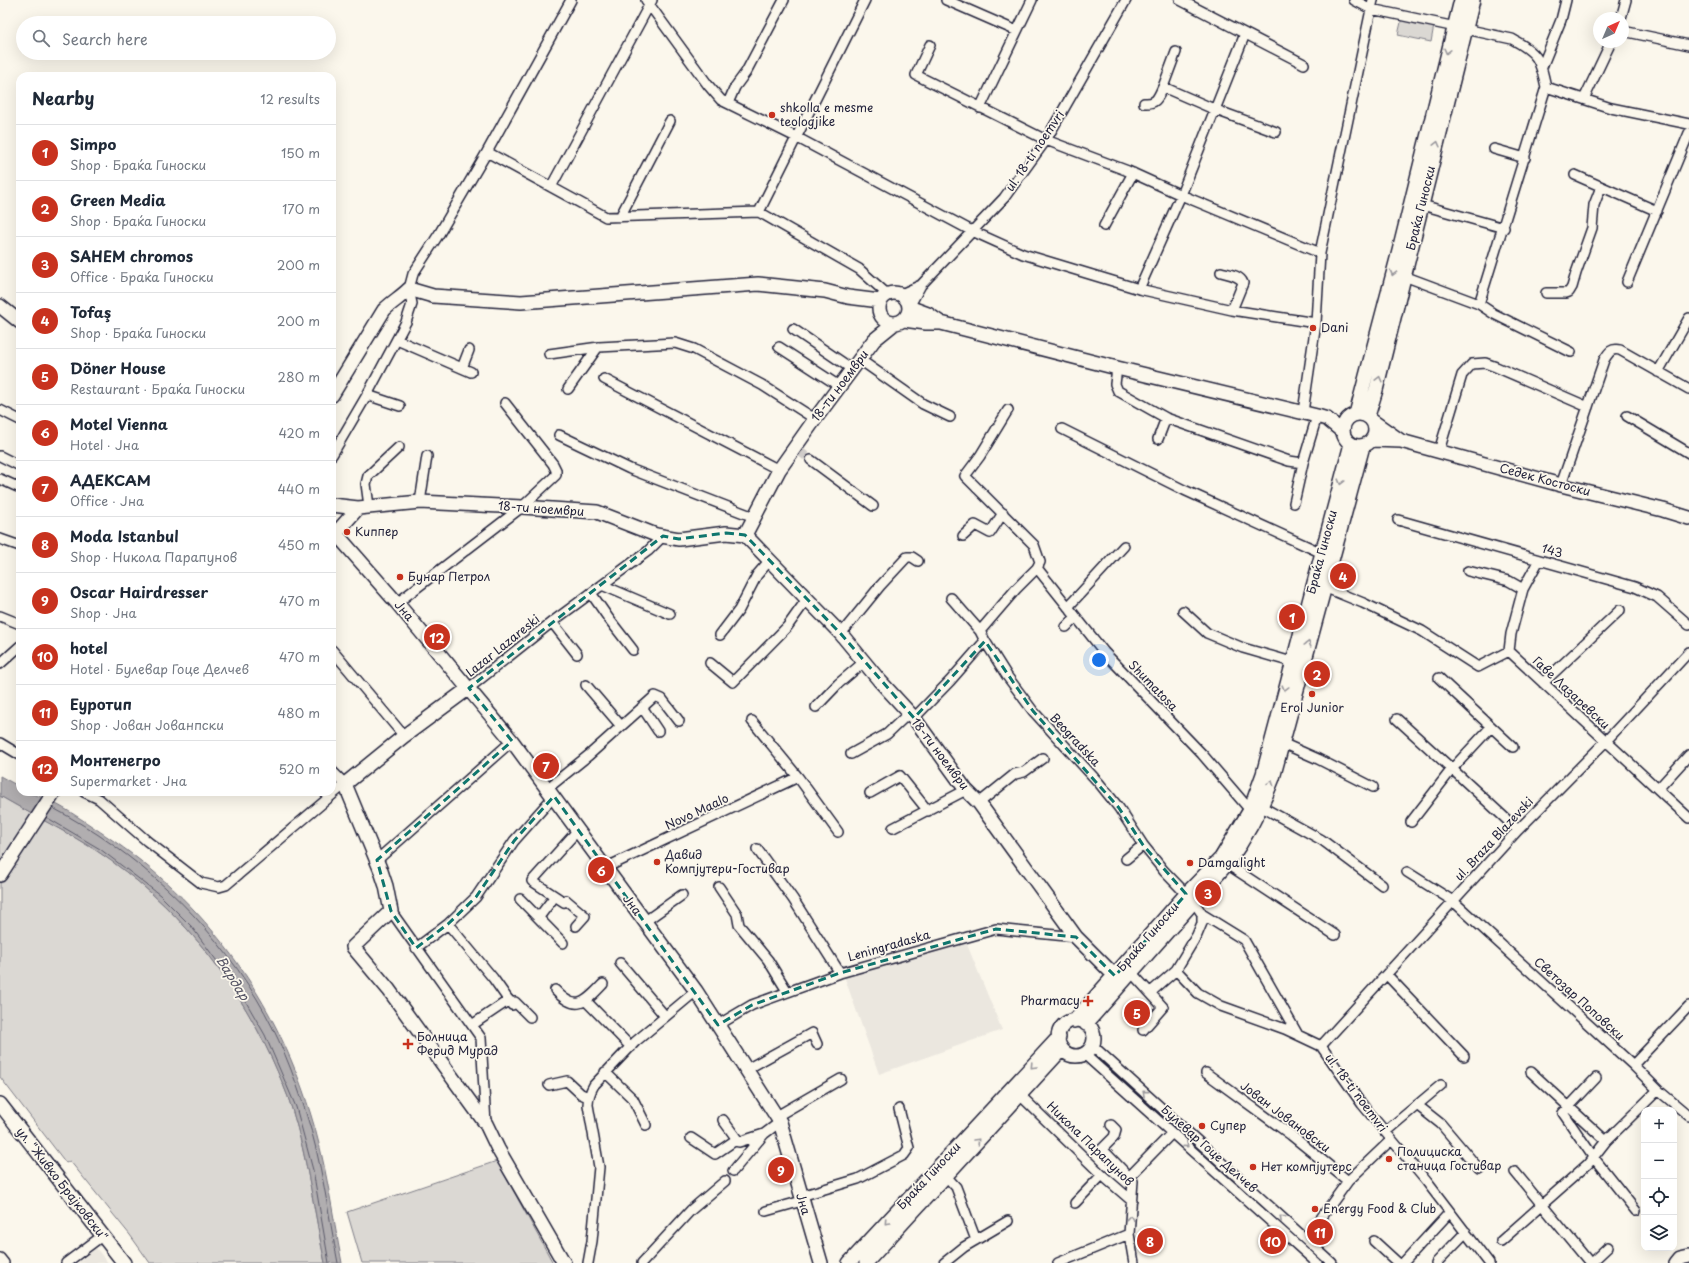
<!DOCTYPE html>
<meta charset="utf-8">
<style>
:root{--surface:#fff;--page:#f2f2f3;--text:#1f2937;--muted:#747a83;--line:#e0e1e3;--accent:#c8321e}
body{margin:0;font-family:"Playpen Sans",sans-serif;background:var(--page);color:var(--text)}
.controls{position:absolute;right:12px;bottom:12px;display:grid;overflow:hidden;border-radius:8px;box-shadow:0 4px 16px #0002}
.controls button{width:36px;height:36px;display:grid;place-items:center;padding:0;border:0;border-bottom:1px solid var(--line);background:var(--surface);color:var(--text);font:20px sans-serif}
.compass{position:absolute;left:1593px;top:12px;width:36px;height:36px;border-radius:50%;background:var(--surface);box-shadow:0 4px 16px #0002;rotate:44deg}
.you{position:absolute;left:1099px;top:660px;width:14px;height:14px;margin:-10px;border:3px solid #fff;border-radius:50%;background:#1a73e8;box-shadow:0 0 0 6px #1a73e833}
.badge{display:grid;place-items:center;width:26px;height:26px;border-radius:50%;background:var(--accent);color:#fff;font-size:13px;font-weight:700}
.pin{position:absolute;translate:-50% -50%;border:2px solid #fff;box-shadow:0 1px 4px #0006}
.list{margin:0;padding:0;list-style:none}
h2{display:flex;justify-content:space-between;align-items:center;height:52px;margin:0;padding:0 16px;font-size:17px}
h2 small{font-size:13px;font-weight:400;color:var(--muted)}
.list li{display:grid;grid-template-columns:26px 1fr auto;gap:12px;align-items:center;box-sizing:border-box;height:56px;padding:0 16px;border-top:1px solid var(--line)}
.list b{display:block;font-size:15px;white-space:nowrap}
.list p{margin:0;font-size:13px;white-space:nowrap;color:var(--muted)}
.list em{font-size:13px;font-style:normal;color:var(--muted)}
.icon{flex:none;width:22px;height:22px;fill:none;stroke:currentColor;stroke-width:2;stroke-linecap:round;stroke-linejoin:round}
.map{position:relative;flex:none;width:1689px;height:1263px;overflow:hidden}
.search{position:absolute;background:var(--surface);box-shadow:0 4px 16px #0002;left:16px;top:16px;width:320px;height:44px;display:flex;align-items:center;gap:10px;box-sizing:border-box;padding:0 14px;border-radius:22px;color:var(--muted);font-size:15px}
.panel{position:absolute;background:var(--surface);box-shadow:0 4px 16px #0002;left:16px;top:72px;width:320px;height:724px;border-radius:12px}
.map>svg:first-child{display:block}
.built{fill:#ebe7df}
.green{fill:#dbd8d3;stroke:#7e7d87}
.water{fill:#b1aeb0;stroke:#787681}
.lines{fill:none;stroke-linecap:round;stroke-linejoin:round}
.shore{stroke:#5b5a6a;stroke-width:1}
.street-tunnel{stroke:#d0ccc9;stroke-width:9;stroke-dasharray:9 4.5;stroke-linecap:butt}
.street-casing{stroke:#22223b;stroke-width:12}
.secondary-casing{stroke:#22223b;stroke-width:16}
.street{stroke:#fbf7ec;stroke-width:9}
.secondary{stroke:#fbf7ec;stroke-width:13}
.oneway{stroke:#99979c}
.marked{fill:none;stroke:#0f766e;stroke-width:3;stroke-dasharray:8 5;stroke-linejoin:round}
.poi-dot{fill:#c8321e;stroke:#fbf7ec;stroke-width:1.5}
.labels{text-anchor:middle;stroke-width:3.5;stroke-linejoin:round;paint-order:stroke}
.poi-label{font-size:12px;fill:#22223b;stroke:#fbf7ec;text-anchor:start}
.street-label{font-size:12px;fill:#22223b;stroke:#fbf7ec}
.water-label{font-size:13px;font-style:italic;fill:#545364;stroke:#fbf7ec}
</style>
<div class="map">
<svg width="1689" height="1263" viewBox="0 0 1689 1263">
<rect width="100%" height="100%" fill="#fbf7ec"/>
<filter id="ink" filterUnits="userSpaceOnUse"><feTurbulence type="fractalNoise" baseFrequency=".025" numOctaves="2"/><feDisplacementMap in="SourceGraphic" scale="8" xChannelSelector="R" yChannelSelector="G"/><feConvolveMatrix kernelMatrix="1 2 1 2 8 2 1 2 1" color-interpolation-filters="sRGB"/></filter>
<g filter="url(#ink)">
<path class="built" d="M966 942 1002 1030 879 1074 843 973Z
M96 1248 108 1263H78Z"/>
<path class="green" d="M1402 18 1434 25 1431 42 1398 35Z
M0 796C32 815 66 831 97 851 175 903 233 975 272 1059 279 1075 287 1092 292 1109 308 1160 314 1212 325 1263H150L130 1235 70 1161 66 1163 0 1077Z
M497 1161 553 1263H362L347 1212Z"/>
<path class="water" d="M0 776 20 787V792C44 792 84 821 105 835 205 901 275 998 310 1112 326 1161 332 1212 342 1263H325C314 1212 308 1160 292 1109 287 1092 279 1075 272 1059 233 975 175 903 97 851 66 831 32 815 0 796Z"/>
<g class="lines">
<path class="shore" d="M53 808C135 851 209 919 257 999 278 1034 294 1074 306 1113 322 1162 328 1213 338 1263
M46 817 100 849 160 895 191 926 242 995 265 1035 296 1107 313 1170 329 1263"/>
<path class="street-tunnel" d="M799 451 811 460"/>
<defs>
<path id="street" d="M646 0 708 85 721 100 796 137 972 231 1023 254 1139 289 1232 310 1316 323
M946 0 1017 31
M1180 0 1304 64
M1354 0 1371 9 1512 39C1538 53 1540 59 1546 87L1611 108 1689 124
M1621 18 1626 0
M1623 31 1689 45
M930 45 916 75 1046 140 1128 171 1181 195 1320 253
M1542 67 1561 20 1566 0
M1163 87 1176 52
M1584 99 1611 42
M728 103 735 87 746 72 784 0
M1144 103C1157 104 1158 97 1163 87L1216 110 1276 132
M980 108 1032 0
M1494 149 1525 158
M487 152 606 217 759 212 859 269 887 294
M1575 175 1657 211
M551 187 652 0
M1422 205 1504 228
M759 212 865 0
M620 217 670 121
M1104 226 1133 173
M1221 272C1228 274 1240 275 1243 283L1232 310
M1404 276 1479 304 1494 314 1571 352
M1627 282 1689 133
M1139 289 1181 195 1245 34
M1546 293H1566L1569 292 1572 287 1576 273 1592 228 1594 205 1601 187
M901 294 921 285
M1479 304 1546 87
M909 307 921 285 1004 198 1046 140 1126 0
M793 329 852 369
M397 340 471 372
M779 347 839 386
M549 354 599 347 675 343 694 349 762 385 815 419
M859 359 923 404 950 417
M462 368 469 350
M1117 368 1115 384 1118 391 1166 418 1289 461 1303 463 1294 503
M1658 372 1689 318
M604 379 779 470
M568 389 598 347
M367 395 400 406
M0 410 20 420
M1303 412 1316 323 1320 253 1373 0
M1627 416 1689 453
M1062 429 1184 490 1322 553
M559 435 630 469 754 517
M1158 439 1166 418
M1439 451 1462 375 1472 364 1485 363 1496 367 1588 407
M332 455 367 395 406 322 412 304 409 289 413 274 439 234 487 152 571 0
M0 456 20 466
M811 460 873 506
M1303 463 1317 416
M0 479 20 488
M1561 485 1604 360C1609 352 1611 348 1620 350L1689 389
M420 502 427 456
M369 506 366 484 368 476 399 447
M1398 520 1635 587 1657 597 1689 625
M963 536 975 525 990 533 1003 513
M0 539 20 546
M1539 560 1523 589 1511 634 1509 651 1689 818
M1037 568 1104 652 1202 754 1250 810 1253 812
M1468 571 1509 581 1523 589
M602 585 670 614
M1324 587 1363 603 1422 631 1478 667 1509 651
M591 593 609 619 633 650
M951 598 980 631 985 641 1007 676 1033 711 1099 783 1119 808 1143 845 1164 871 1194 902 1202 914V923L1197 935 1176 970 1198 993 1221 1006 1285 1029 1321 1046 1362 1104 1427 1182 1489 1263
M397 603 522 507 556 475V470L553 464 505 403
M1068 607 1124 546
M1183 611 1207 633 1243 648 1292 662
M0 616 20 624
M552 622 577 654
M1066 627 1076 617
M980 631 1016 589 1037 568 1040 562 1034 545 965 476 980 456 1008 410
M841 634 880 586 907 557H912L918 561
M720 635 739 610 757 575 770 560
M332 650 404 736
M710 663 733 682 787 627 807 599
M0 664 20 646
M1439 678 1513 747
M1543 683 1620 610
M586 685 621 726
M469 688 552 622 648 551 663 536
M642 707 658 731
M816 707 838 684 864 662
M914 718 950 681 985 641
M1397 719 1452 769 1491 727
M752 721 798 777 838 832
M0 743 20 755
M1282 743 1318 759 1373 787
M851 754 887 734 909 713
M548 788 589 755 655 696 662 699 679 721
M1658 789 1689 755
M84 792 99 799 147 841 201 883 219 887 226 885 345 784 332 771
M870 793 900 776 928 811
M979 803 1015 774 1024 772 1043 758
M1262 807 1322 840 1382 885
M1411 822 1452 769 1518 830
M893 828 966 790
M757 849 793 899 840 973
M1126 859 1143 845
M377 860 512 741
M1227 864 1335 935
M605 868 798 777
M1407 872 1453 901 1633 1065 1658 1090 1689 1116
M719 887 737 914 739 925 768 960 787 991
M520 899 563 943
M391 911 481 1038 486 1124
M1202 914 1244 940 1298 1035
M539 917 555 896
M644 922 682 895
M448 924 493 978 512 1005 515 1002 530 1017
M576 926 585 916 566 900 564 902 532 881 578 830
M416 948 448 924 476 897 514 841 554 796
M620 963 665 1016
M1131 972 1163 1007 1143 1030
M1387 975 1464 1056
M555 990C576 1013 585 1003 603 984
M1151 992 1176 970
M586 1001 631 1047
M472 1025 509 1000
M718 1025 752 1005 840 973 996 929 1076 937
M1092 1045 1332 1263
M1321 1046 1518 830 1606 741 1689 652
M1084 1054 1317 1263
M1633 1065 1689 1006
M747 1069 812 1033 817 1044
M605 1072 633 1099 646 1125
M1531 1072 1606 1141
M1206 1073 1291 1135 1348 1181
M1596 1078 1563 1113 1594 1158 1636 1211
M549 1085 567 1081 581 1094 588 1097
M1020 1095 1102 1175 1132 1201
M1417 1105 1441 1124 1479 1169
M777 1116 841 1079
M723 1120 739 1142 764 1134
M1111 1125 1116 1130 1114 1137 1102 1149 1133 1181 1129 1234 1134 1263
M1385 1132 1441 1085
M691 1138 715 1154 737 1139
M733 1171 764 1134 780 1122
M1515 1172 1590 1263
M945 1175 956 1187 976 1240
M1129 1177 1172 1133
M801 1196 858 1179 904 1155 909 1148 899 1109
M1075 1203 1102 1175
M766 1211 802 1201
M1306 1239 1348 1181 1391 1140
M1374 1241 1398 1263
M1501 1241 1588 1164 1606 1141 1658 1090
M0 1258 4 1263
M66 1263 102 1236
M588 1263 592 1241 599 1167 588 1105C588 1097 590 1092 594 1085L635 1042 696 991
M642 1263 691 1210 725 1181
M944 1263 964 1247 1008 1221
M1058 1263 1129 1234
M1403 1263 1450 1212
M1436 1263 1466 1232
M1591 1263 1608 1247"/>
<path id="secondary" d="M879 308a15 15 0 1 1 30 0a15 15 0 1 1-30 0Z
M0 306 20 322
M909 307 928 314 941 323
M904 320 926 323H941L1117 368 1317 416 1327 419 1343 432
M332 395 384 310C392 302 401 297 409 289L433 296 521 302 758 284 825 291 848 297 880 301
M1343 430a16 16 0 1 1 32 0a16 16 0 1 1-32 0Z
M1356 414 1399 251 1461 0
M1368 416 1376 390 1473 0
M1374 422 1401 441
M1372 440 1401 441 1561 485 1663 510 1689 518
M332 505 358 508 420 502 522 507 597 512 656 535 679 539 726 533 745 535 841 634 879 680 914 718 966 790 979 803 1076 937 1122 983
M332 529 397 603 512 741 696 991 780 1122 821 1263
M336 533 358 508
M745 535 779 470 815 419 874 340 895 323
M469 688 404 736 345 784 381 871 386 886 391 911 353 947 389 990 486 1124 498 1149 564 1263
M0 875 54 792
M1058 1038a18 18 0 1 1 36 0a18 18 0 1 1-36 0Z
M1074 1021 1186 894 1221 858 1250 810 1263 774 1351 444
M1086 1024 1227 864C1247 836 1261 810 1273 778L1363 446
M0 1104 124 1263
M849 1263 1059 1037
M866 1263 1062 1049
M1676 1263 1680 1258 1689 1256"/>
</defs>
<use href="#street" class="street-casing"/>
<use href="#secondary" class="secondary-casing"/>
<use href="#street" class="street"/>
<use href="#secondary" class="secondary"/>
</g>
<defs><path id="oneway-chevron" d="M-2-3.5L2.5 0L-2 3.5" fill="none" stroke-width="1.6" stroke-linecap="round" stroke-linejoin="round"/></defs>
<g class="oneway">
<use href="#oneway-chevron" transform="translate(1447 51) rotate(104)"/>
<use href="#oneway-chevron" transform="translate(1437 144) rotate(-76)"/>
<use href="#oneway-chevron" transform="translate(1393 273) rotate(105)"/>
<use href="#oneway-chevron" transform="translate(1379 379) rotate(-76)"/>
<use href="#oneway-chevron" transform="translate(1341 482) rotate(105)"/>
<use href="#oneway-chevron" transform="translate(1308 644) rotate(-75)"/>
<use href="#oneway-chevron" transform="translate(1285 688) rotate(105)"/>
<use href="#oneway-chevron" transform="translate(1271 783) rotate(-70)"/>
<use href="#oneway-chevron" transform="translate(1033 1066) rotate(133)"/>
<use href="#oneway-chevron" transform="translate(1145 1093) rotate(-138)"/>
<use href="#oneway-chevron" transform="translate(977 1141) rotate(-47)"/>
<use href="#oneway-chevron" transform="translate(1186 1145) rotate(42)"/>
<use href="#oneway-chevron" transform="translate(1130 1218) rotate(-84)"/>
<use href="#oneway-chevron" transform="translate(1282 1218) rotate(-138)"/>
<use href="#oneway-chevron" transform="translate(887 1222) rotate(133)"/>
</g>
</g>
<path class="marked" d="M726 533 745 535 841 634 914 718 985 641 1033 711 1119 808 1143 845 1186 894 1115 976 1076 937 996 929 840 973 752 1005 718 1025 554 796 514 841 476 897 448 924 416 948 391 911 377 860 512 741 469 688 663 536 679 539Z"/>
<g class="poi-dot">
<circle cx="772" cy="115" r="4"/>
<circle cx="1313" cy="328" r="4"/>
<circle cx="347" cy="532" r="4"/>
<circle cx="400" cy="577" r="4"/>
<circle cx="1312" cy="694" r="4"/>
<circle cx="657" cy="862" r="4"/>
<circle cx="1190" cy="863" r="4"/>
<path d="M1086 995h4v4h4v4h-4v4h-4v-4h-4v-4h4z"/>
<path d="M406 1038h4v4h4v4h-4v4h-4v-4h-4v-4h4z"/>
<circle cx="1202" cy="1126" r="4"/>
<circle cx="1389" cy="1159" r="4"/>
<circle cx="1253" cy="1167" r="4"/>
<circle cx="1315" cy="1209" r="4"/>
</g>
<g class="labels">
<g class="poi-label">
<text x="780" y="112">shkolla e mesme<tspan x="780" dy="14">teologjike</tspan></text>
<text x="1321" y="332">Dani</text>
<text x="355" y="536">Киппер</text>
<text x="408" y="581">Бунар Петрол</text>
<text x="1312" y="712" text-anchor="middle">Erol Junior</text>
<text x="665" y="859">Давид<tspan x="665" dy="14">Компјутери-Гостивар</tspan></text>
<text x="1198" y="867">Damgalight</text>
<text x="1080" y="1005" text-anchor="end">Pharmacy</text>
<text x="417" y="1041">Болница<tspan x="417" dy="14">Ферид Мурад</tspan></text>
<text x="1210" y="1130">Супер</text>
<text x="1397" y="1156">Полициска<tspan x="1397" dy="14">станица Гостивар</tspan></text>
<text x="1261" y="1171">Нет компјутерс</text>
<text x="1323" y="1213">Energy Food &amp; Club</text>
</g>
<g class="street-label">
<text transform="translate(1035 151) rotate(-56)" y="4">ul. 18-ti noemvri</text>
<text transform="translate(1421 208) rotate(-76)" y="4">Браќа Гиноски</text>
<text transform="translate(840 386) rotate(-53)" y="4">18-ти ноември</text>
<text transform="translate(1545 480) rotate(15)" y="4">Седек Костоски</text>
<text transform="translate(541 509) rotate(4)" y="4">18-ти ноември</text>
<text transform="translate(1552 551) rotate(16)" y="4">143</text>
<text transform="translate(1322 552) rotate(-75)" y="4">Браќа Гиноски</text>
<text transform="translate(404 611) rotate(50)" y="4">Јна</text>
<text transform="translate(503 646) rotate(-39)" y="4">Lazar Lazareski</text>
<text transform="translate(1153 686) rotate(46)" y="4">Shumatosa</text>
<text transform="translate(1571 693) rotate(43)" y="4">Гаве Лазаревски</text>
<text transform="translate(1075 740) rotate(47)" y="4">Beogradska</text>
<text transform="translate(940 754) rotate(53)" y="4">18-ти ноември</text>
<text transform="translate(697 812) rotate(-25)" y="4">Novo Maalo</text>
<text transform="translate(1494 839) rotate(-47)" y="4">ul. Braza Blazevski</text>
<text transform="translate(632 905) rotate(54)" y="4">Јна</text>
<text transform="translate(1148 937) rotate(-49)" y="4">Браќа Гиноски</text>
<text transform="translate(889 946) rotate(-16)" y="4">Leningradaska</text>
<text transform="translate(1579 999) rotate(42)" y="4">Светозар Поповски</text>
<text transform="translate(1356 1093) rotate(53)" y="4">ul. 18-ti noemvri</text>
<text transform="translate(1285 1117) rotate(37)" y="4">Јован Јовановски</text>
<text transform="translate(1090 1144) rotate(44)" y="4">Никола Парапунов</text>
<text transform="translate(1209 1149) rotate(42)" y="4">Булевар Гоце Делчев</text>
<text transform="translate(929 1176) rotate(-47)" y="4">Браќа Гиноски</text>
<text transform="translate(62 1184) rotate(52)" y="4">ул. "Живко Брајковски"</text>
<text transform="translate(803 1204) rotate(74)" y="4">Јна</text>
</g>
<g class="water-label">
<text transform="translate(233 978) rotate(58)" y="5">Вардар</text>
</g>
</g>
</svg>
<div class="controls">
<button>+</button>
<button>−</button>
<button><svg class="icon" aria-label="locate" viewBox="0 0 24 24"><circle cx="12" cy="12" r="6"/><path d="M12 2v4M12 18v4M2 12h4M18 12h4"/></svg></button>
<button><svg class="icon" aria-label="layers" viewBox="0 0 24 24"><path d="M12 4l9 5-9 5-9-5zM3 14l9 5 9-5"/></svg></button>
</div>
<svg class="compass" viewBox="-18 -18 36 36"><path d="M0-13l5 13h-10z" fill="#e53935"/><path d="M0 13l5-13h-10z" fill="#747a83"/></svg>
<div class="you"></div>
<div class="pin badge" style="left:1292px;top:617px">1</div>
<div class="pin badge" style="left:1317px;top:674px">2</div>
<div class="pin badge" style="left:1208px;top:893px">3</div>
<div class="pin badge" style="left:1343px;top:576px">4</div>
<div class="pin badge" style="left:1137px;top:1013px">5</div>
<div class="pin badge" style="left:601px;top:870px">6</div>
<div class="pin badge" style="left:546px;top:766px">7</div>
<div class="pin badge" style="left:1150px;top:1241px">8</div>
<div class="pin badge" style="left:781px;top:1170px">9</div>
<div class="pin badge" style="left:1273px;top:1241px">10</div>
<div class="pin badge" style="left:1320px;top:1232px">11</div>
<div class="pin badge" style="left:437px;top:637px">12</div>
<div class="search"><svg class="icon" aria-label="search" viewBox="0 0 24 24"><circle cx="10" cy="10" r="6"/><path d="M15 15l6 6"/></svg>Search here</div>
<section class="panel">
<h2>Nearby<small>12 results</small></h2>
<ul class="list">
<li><span class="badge">1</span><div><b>Simpo</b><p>Shop · Браќа Гиноски</p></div><em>150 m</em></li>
<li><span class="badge">2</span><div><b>Green Media</b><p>Shop · Браќа Гиноски</p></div><em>170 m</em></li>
<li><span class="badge">3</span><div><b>SAHEM chromos</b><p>Office · Браќа Гиноски</p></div><em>200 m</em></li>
<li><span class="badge">4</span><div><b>Tofaş</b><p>Shop · Браќа Гиноски</p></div><em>200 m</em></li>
<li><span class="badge">5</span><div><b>Döner House</b><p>Restaurant · Браќа Гиноски</p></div><em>280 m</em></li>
<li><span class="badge">6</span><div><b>Motel Vienna</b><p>Hotel · Јна</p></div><em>420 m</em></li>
<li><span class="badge">7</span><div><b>АДЕКСАМ</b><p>Office · Јна</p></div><em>440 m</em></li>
<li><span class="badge">8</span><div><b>Moda Istanbul</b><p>Shop · Никола Парапунов</p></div><em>450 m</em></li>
<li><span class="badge">9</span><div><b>Oscar Hairdresser</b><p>Shop · Јна</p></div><em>470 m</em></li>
<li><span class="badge">10</span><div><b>hotel</b><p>Hotel · Булевар Гоце Делчев</p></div><em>470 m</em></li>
<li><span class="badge">11</span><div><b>Еуротип</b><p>Shop · Јован Јованпски</p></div><em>480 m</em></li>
<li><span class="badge">12</span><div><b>Монтенегро</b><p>Supermarket · Јна</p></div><em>520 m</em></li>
</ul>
</section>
</div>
